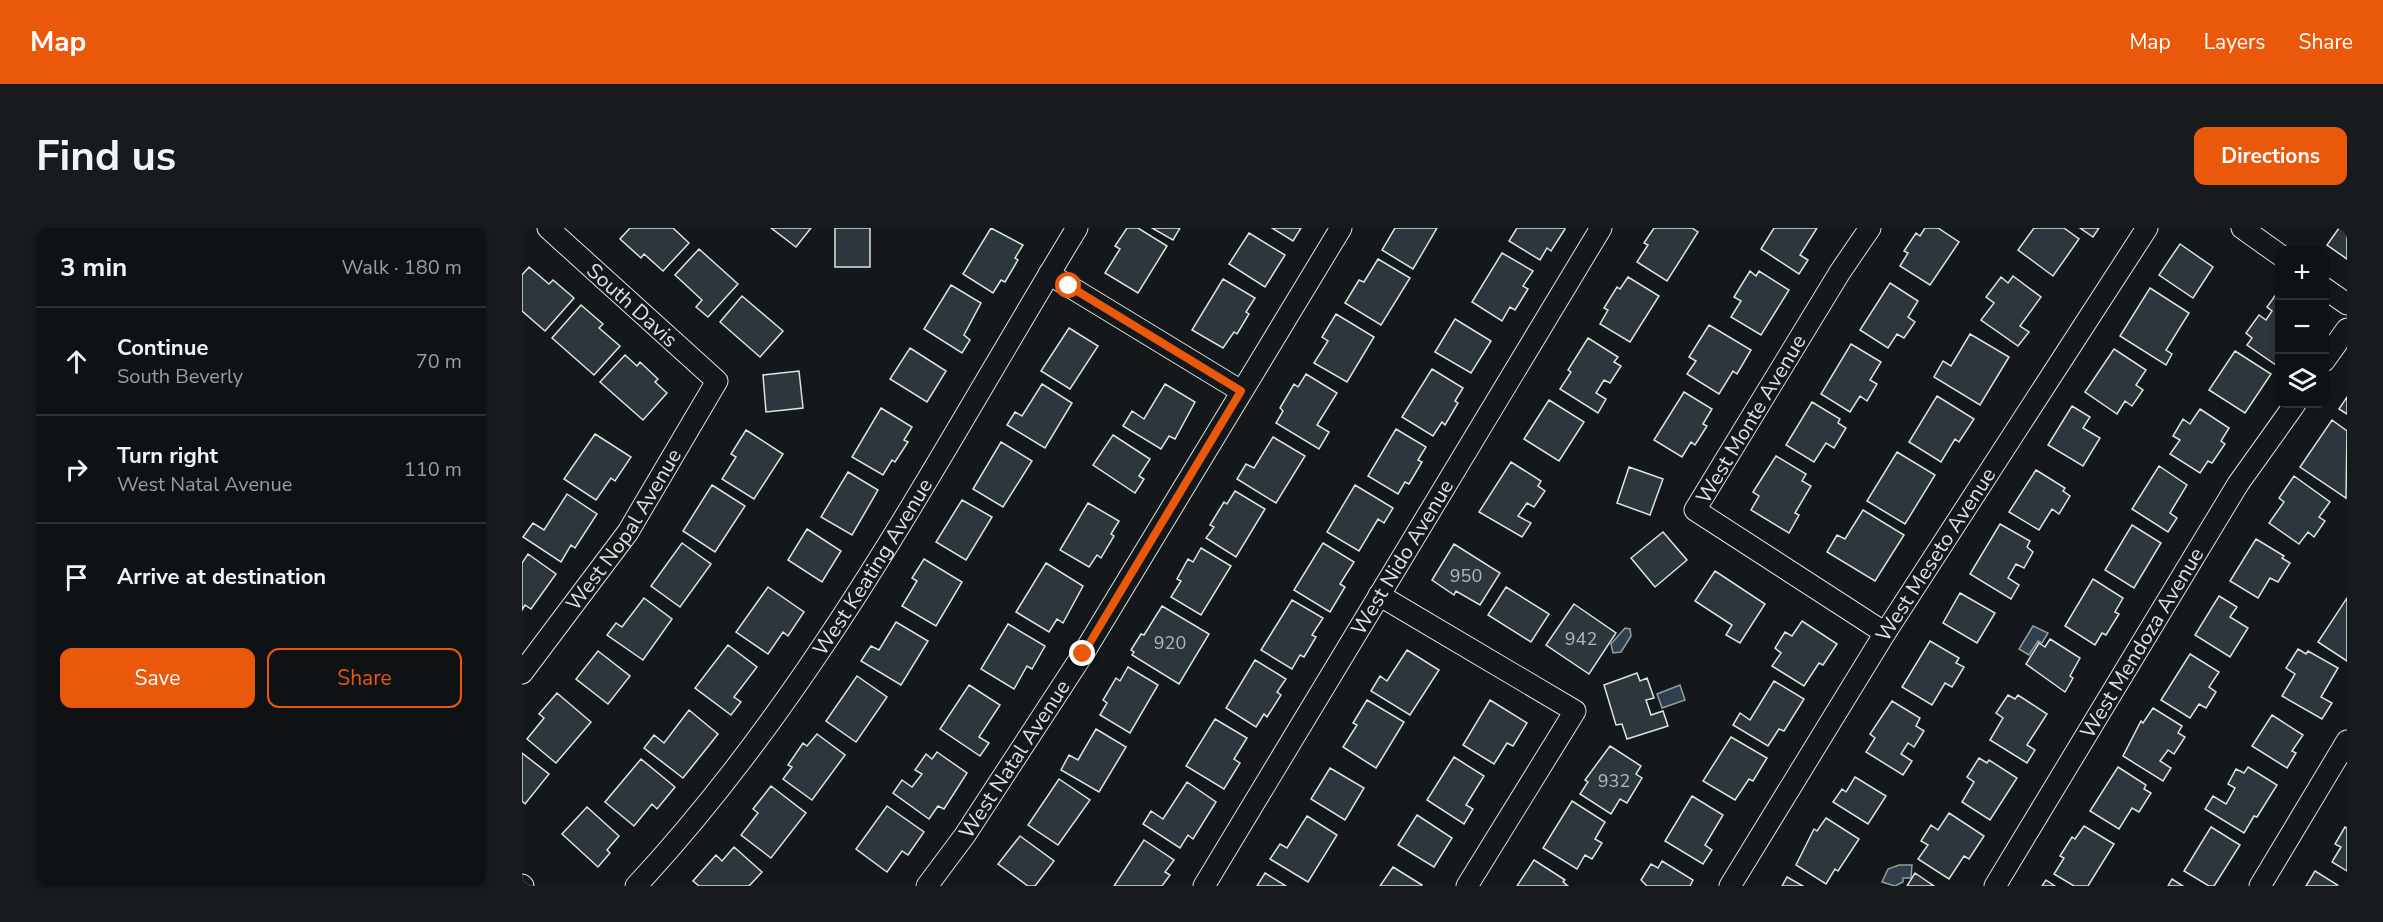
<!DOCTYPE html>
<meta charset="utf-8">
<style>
:root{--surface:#0f1215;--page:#181b1e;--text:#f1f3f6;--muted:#9b9ea0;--line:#2f3234;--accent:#ea580c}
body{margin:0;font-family:"Nunito Sans",sans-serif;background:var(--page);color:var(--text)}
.controls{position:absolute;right:18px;top:18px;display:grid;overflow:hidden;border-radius:12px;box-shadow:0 3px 9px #0003}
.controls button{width:54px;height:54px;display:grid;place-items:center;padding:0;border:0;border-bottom:2px solid var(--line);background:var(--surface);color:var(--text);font:30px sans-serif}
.stop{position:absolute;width:18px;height:18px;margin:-14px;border:4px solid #ea580c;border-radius:50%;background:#fff}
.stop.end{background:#ea580c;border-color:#fff;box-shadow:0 2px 6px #0008}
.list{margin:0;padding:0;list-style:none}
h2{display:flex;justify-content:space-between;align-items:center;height:78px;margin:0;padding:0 24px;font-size:26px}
h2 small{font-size:20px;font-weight:400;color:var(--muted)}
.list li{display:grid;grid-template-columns:39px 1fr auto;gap:18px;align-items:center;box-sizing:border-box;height:108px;padding:0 24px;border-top:2px solid var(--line)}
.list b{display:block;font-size:22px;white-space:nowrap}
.list p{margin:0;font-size:20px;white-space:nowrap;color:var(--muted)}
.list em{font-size:20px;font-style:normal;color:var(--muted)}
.actions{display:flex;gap:12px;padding:18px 24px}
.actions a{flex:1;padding:14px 0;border:2px solid var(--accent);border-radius:12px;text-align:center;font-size:21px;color:var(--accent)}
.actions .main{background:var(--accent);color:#fff}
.icon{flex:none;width:33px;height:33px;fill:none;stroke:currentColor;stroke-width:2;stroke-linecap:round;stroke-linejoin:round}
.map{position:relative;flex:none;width:1825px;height:658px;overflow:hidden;border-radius:12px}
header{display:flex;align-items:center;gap:36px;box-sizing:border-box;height:84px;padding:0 30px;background:var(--accent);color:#fff}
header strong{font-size:28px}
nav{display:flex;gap:33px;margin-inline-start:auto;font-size:21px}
.intro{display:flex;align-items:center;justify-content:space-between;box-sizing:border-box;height:144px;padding:0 36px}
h1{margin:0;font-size:42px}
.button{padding:15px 27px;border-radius:12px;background:var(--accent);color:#fff;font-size:21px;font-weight:700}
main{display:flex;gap:36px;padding:0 36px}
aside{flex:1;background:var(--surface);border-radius:12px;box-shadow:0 3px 9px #0003}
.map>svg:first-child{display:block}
.water{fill:#2f3f4d;stroke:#939e99;stroke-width:1.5}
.building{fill:#2c363c;stroke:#d8e6dc;stroke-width:1.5}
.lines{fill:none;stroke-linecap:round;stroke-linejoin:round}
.minor-casing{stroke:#d8e6dc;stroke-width:23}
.minor{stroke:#14181c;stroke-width:21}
.route{stroke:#ea580c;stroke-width:8}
.labels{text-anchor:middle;stroke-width:4.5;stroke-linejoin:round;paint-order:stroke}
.number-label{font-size:18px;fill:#adbab4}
.street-label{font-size:21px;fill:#d8e6dc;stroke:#14181c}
</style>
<header>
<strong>Map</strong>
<nav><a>Map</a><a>Layers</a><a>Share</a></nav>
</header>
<div class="intro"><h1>Find us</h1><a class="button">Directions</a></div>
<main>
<aside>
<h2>3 min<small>Walk · 180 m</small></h2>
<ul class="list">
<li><svg class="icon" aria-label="ahead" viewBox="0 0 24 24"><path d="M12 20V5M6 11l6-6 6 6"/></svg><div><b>Continue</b><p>South Beverly</p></div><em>70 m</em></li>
<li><svg class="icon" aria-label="right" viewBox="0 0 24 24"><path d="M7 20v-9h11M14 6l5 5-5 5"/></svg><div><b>Turn right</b><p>West Natal Avenue</p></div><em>110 m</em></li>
<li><svg class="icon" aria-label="arrive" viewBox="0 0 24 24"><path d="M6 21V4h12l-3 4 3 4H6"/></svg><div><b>Arrive at destination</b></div></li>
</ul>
<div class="actions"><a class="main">Save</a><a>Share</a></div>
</aside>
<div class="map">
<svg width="1825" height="658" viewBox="0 0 1825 658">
<rect width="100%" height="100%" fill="#14181c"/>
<path class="water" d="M1511 398 1526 405 1520 415 1516 413 1507 427 1497 421Z
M1103 400 1108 401 1109 408 1099 424 1091 425 1089 416Z
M1158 457 1163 472 1140 480 1135 466Z
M1377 637H1390L1389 650H1381V654L1373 658 1360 654 1366 641Z"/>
<path class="building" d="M108 0H151L167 15 141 43 122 26 119 30 98 11Z
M249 0H289L274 19Z
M313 0H348V39H313Z
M469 0 501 17 493 30 496 32 483 54 479 52 471 65 441 46Z
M605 0H616L645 18 616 65 583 45 598 21 593 18Z
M630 0H658L651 12Z
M750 0H779L771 13Z
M873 0H915L891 41 860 22Z
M995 0H1042L1043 1 1029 23 1025 20 1018 32 987 13Z
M1132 0H1170L1176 4 1145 53 1115 34 1126 17 1122 15Z
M1252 0H1295L1278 27 1286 32 1277 46 1239 21Z
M1403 0H1416L1437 14 1408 57 1378 38 1386 25 1382 23 1394 5 1398 8Z
M1512 0H1542L1557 11 1531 48 1496 22Z
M1558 0H1577L1571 9Z
M1817 0H1825V31L1805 17Z
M727 5 763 27 743 59 707 36Z
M1658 16 1691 39 1671 70 1637 47Z
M177 21 216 56 186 89 174 79 180 72 153 47Z
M980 25 1011 43 1001 58 1006 61 993 82 988 79 980 93 950 74Z
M856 31 888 50 859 97 823 75 837 52 842 54Z
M7 39 27 56 31 52 52 70 23 103 0 83V47Z
M1228 43 1234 48 1237 43 1267 62 1239 107 1209 89 1219 73 1212 69Z
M1491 48 1519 69 1498 98 1507 104 1496 118 1459 92 1472 75 1464 69 1479 49 1486 55Z
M1106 49 1137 68 1108 114 1078 96 1086 82 1082 80 1095 59 1098 61Z
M701 51 733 70 724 84 727 86 715 106 712 104 701 120 670 102Z
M1368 55 1396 73 1386 89 1393 94 1382 110 1375 106 1366 120 1338 102Z
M429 57 459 75 442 107 448 112 440 125 402 101Z
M1628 60 1667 85 1644 122 1650 126 1644 137 1598 108Z
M1755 65 1758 67V132L1754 137 1725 117 1730 110 1724 105 1737 87 1744 92 1750 83 1745 79Z
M220 68 261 103 238 129 198 94Z
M59 77 81 96 77 100 98 118 72 147 30 110Z
M814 86 852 109 825 154 792 135 806 113 800 109Z
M933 91 969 113 949 145 913 124Z
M1187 97 1229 122 1215 146 1211 143 1197 166 1165 146 1174 133 1167 129Z
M547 100 576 118 548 161 519 143Z
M1448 106 1487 129 1458 177 1412 149 1421 133 1429 138Z
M1066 110 1096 129 1092 134 1099 138 1088 155 1082 152 1074 165 1084 171 1076 185 1038 161 1049 144 1046 142Z
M1329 116 1359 134 1348 152 1355 156 1345 173 1338 168 1328 184 1299 166Z
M388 120 424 143 405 174 368 151Z
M1592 121 1624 142 1614 157 1621 162 1610 178 1603 173 1595 186 1563 164Z
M1713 123 1749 146 1723 185 1687 162Z
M103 127 115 138 118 134 136 151 133 154 145 165 121 192 78 154Z
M910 141 941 160 933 173 936 175 923 197 920 194 911 208 880 189Z
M277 143 281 180 244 184 241 147Z
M784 146 815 165 795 197 807 204 797 221 754 195 761 183 758 180 772 156 776 159Z
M520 156 550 175 523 220 485 197 493 184 500 188Z
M643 156 673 174 653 211 647 208 639 221 601 198 610 183 622 191Z
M1162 164 1190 181 1181 196 1185 198 1173 217 1169 214 1160 229 1132 212Z
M1415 168 1452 191 1437 214 1433 211 1419 234 1387 214Z
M1825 169V186L1817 181Z
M1027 172 1062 194 1037 233 1002 211Z
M1290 174 1318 191 1316 195 1324 200 1312 220 1304 215 1292 234 1264 217Z
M1550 178 1568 189 1561 200 1578 210 1561 238 1526 217Z
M359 180 390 199 382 212 386 214 373 234 370 232 361 247 330 229Z
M1678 181 1707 200 1699 213 1703 216 1690 235 1686 233 1678 245 1648 226 1658 212 1651 208 1661 191 1668 196Z
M1810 192 1825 203 1824 270 1778 239Z
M874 201 904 219 896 232 900 234 887 256 883 254 876 266 846 248Z
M224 202 261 226 232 271 200 251 214 229 209 226Z
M73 206 109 229 93 253 89 250 74 272 42 251Z
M591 207 628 231 617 248 622 251 613 265 571 237Z
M751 209 783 228 754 275 715 251 724 236 732 240Z
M479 214 510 233 481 279 451 261Z
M1375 224 1413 247 1383 296 1345 273Z
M1254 228 1284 246 1280 253 1289 258 1273 285 1277 287 1267 305 1229 282 1237 268 1231 264Z
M989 234 1019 253 1016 258 1023 263 1012 279 1005 275 996 288 1009 295 1000 309 957 284Z
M1637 238 1665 257 1648 285 1655 290 1646 304 1610 281Z
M1107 239 1141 251 1128 287 1095 275Z
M1514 242 1543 260 1541 263 1548 268 1537 286 1530 281 1517 302 1487 284Z
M326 244 356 262 330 307 299 289Z
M1772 248 1808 274 1797 289 1803 293 1792 309 1786 304 1777 316 1747 295 1762 274 1757 270Z
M190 257 223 278 193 324 161 303Z
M833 257 871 280 862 295 856 291 837 323 805 304Z
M713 263 743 281 714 329 684 310 692 299 688 297 702 274 705 276Z
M45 266 75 286 53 320 49 317 39 334 1 309 11 295 22 302Z
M440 272 470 289 444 332 414 314Z
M566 275 597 293 589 306 592 308 579 330 575 327 567 339 538 322Z
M1341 282 1382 307 1353 353 1305 324 1315 307 1323 311Z
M1478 296 1508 313 1505 319 1511 324 1502 340 1494 336 1486 350 1497 357 1489 371 1448 346Z
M1610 297 1639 315 1612 360 1583 342Z
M285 301 319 323 300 354 266 332Z
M1141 304 1165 332 1133 359 1109 330Z
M1734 311 1762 328 1760 330 1768 335 1756 354 1748 350 1736 370 1708 353Z
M160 315 189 336 158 379 129 358Z
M801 315 832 334 818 356 823 359 808 384 772 362Z
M932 316 978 345 958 377 934 363 932 367 910 352Z
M679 320 709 338 679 387 649 369 659 353 655 351 666 331 671 334Z
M6 326 34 346 9 381 3 377 0 382V335Z
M402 331 440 354 414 398 380 378 395 353 390 350Z
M524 335 561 358 541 395 535 391 527 404 494 384Z
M1193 343 1243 376 1218 415 1204 407 1210 397 1173 373Z
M1571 351 1601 370 1593 384 1597 386 1584 407 1580 405 1573 417 1543 398Z
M246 359 282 384 266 408 261 404 246 426 214 404Z
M984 359 1027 386 1009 414 966 387Z
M1438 365 1473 385 1455 415 1421 395Z
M1697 368 1715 379 1708 389 1726 400 1708 429 1673 407Z
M122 370 150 391 121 432 85 407 94 395 100 399Z
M1825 370V433L1796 414Z
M770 372 801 390 790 407 794 409 782 429 778 427 770 441 739 422Z
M1052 376 1094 405 1067 446 1024 417Z
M640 378 687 406 657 456 610 427 612 424 609 422 619 406 622 407Z
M1280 393 1315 416 1301 437 1297 435 1282 458 1250 438 1259 425 1253 420 1263 404 1270 408Z
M374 394 406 413 379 457 339 433 349 418 357 422Z
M486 396 523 418 510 441 505 438 492 461 459 441Z
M1528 411 1558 430 1548 448 1551 450 1543 464 1504 436 1517 415 1523 419Z
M1408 413 1437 430 1434 435 1442 439 1430 459 1423 455 1410 477 1380 459Z
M206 417 235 439 212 469 219 474 209 487 173 460Z
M1776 421 1784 426 1786 423 1816 440 1799 469 1810 475 1800 491 1760 468 1773 446 1764 440Z
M885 422 917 442 888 487 849 463 858 448 865 453Z
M76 423 108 448 86 476 54 451Z
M1668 426 1697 444 1687 459 1694 464 1684 480 1677 476 1668 490 1639 472Z
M733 432 764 451 755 464 759 467 745 489 742 486 734 499 704 480Z
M606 439 636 457 608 505 578 487 585 475 581 472 594 450 598 453Z
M1115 445 1118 453 1125 450 1132 470 1124 472 1129 487 1141 483 1146 498 1105 511 1100 496 1094 497 1082 457Z
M335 448 365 469 334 514 304 493Z
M1252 453 1282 471 1262 503 1257 501 1246 518 1211 497 1218 485 1228 492Z
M447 457 478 477 457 509 467 515 458 528 418 501Z
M35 465 69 494 34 535 5 511 22 490 17 486Z
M1486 467 1493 471 1496 467 1525 486 1505 517 1513 522 1505 535 1468 512 1481 490 1474 485Z
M845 472 882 494 854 540 821 519 835 497 831 495Z
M968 472 1005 495 991 518 985 515 972 536 941 517Z
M1370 473 1398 490 1394 498 1402 503 1392 519 1386 515 1379 526 1390 533 1381 547 1344 524 1353 510 1348 506Z
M1631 480 1660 498 1656 505 1663 509 1652 526 1646 522 1638 533 1649 540 1641 553 1601 528 1619 493 1621 495Z
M167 482 196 506 161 550 122 520 132 507 142 515Z
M1750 487 1781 507 1770 523 1774 525 1765 540 1730 518Z
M693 491 725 510 712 531 718 535 702 561 664 538Z
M574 501 604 519 577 564 539 542 547 527 556 532Z
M295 506 323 527 290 572 261 551 270 539 266 537 281 515 285 518Z
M1209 509 1245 530 1231 553 1227 551 1213 572 1181 553Z
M1088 518 1119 538 1114 546 1120 550 1105 575 1098 571 1089 586 1058 566 1066 554 1063 552Z
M415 524 445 545 422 581 416 578 407 591 371 565 380 552 390 559 400 546 393 542 404 526 410 531Z
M0 525 27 546 3 576 0 573Z
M932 529 962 548 944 577 951 581 942 596 905 572Z
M1457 530 1465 535 1467 532 1495 550 1468 592 1440 574 1452 554 1445 549Z
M119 531 153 559 135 581 130 576 112 598 83 574Z
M1596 539 1624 557 1622 561 1629 565 1617 584 1610 580 1597 601 1568 583Z
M1726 539 1755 557 1735 589 1732 588 1722 605 1683 581 1691 568 1704 576 1713 560 1706 556 1714 541 1722 545Z
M808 540 842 560 823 592 789 571Z
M1333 549 1364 568 1346 596 1311 574 1320 561 1324 564Z
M537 551 568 572 536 617 506 597Z
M665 554 694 574 671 611 666 607 658 620 621 596 629 583 641 591Z
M249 558 284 585 249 630 219 607 236 585 231 581Z
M1170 568 1201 587 1183 617 1190 622 1181 636 1143 613Z
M1050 573 1083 594 1073 611 1080 615 1070 631 1063 627 1055 641 1021 620Z
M365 578 402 604 386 627 380 623 365 644 334 621Z
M65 579 97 608 85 622 88 625 76 639 40 606Z
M1427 585 1462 608 1447 631 1442 628 1427 651 1396 631 1406 617 1399 613 1409 597 1416 602Z
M895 587 930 610 912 639 876 617Z
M785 588 815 607 786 654 748 631 758 616 765 620Z
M1304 590 1337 611 1316 643 1313 641 1304 656 1274 637 1292 601 1295 603Z
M1562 598 1592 616 1566 658H1552L1532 646 1542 630 1538 628 1550 609 1553 611Z
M1689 599 1718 617 1692 658H1687L1662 643Z
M1823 599 1825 600V643L1810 634 1819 619 1813 616Z
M498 608 532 633 513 658H506L476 636Z
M622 612 652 632 643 644 648 647 640 658H592Z
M212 619 240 644 227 658H177L171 653 194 627 200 633Z
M1012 632 1043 652 1041 654 1046 658H995Z
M1140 633 1171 652 1168 658H1125L1119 652 1129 636 1136 640Z
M871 639 900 657 899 658H858Z
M1793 643 1817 658H1784Z
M743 645 764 658H735Z
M1393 645 1412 658H1385Z
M1265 649 1281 658H1260Z
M1650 651 1661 658H1646Z
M1524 652 1533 658H1520Z"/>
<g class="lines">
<defs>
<g id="minor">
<path d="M1348 0 1318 44 1173 282 1363 405"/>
<path d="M1720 0 1758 27"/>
<path d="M527 46 719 163"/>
<path d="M1802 60 1825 76"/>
<path d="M1802 133 1825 101"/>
<path d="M857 367 1053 483 945 658"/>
<path id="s1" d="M0 445 106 304 195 153 26 0"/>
<path d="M0 657 1 658"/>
<path id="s2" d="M114 658C295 464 418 225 555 0"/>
<path id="s3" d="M405 658 443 607 561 426 819 0"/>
<path id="s4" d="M682 658 1079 0"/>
<path id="s5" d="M1208 658 1363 405 1625 0"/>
<path id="s6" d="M1473 658 1716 256 1773 176"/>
<path d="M1738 658 1825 513"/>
</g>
</defs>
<use href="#minor" class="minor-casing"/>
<use href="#minor" class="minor"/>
</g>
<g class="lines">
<path class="route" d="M547 58 719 163 561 426"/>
</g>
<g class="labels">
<g class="number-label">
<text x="944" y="354">950</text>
<text x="1059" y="417">942</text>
<text x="648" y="421">920</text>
<text x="1092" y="559">932</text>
</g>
<g class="street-label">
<text transform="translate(110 77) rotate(42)" y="7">South Davis</text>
<text transform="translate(1229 191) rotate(-59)" y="7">West Monte Avenue</text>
<text dy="7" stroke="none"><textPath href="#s1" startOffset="176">West Nopal Avenue</textPath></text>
<text dy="7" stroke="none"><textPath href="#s5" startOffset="390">West Meseto Avenue</textPath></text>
<text dy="7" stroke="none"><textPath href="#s4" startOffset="384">West Nido Avenue</textPath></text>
<text dy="7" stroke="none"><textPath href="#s2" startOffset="398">West Keating Avenue</textPath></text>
<text dy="7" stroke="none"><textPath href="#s6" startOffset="284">West Mendoza Avenue</textPath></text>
<text dy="7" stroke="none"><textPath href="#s3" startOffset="154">West Natal Avenue</textPath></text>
</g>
</g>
</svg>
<div class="controls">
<button>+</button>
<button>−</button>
<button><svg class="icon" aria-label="layers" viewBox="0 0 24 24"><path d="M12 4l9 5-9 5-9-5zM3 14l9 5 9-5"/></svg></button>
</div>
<div class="stop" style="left:547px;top:58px"></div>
<div class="stop end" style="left:561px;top:426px"></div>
</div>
</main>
